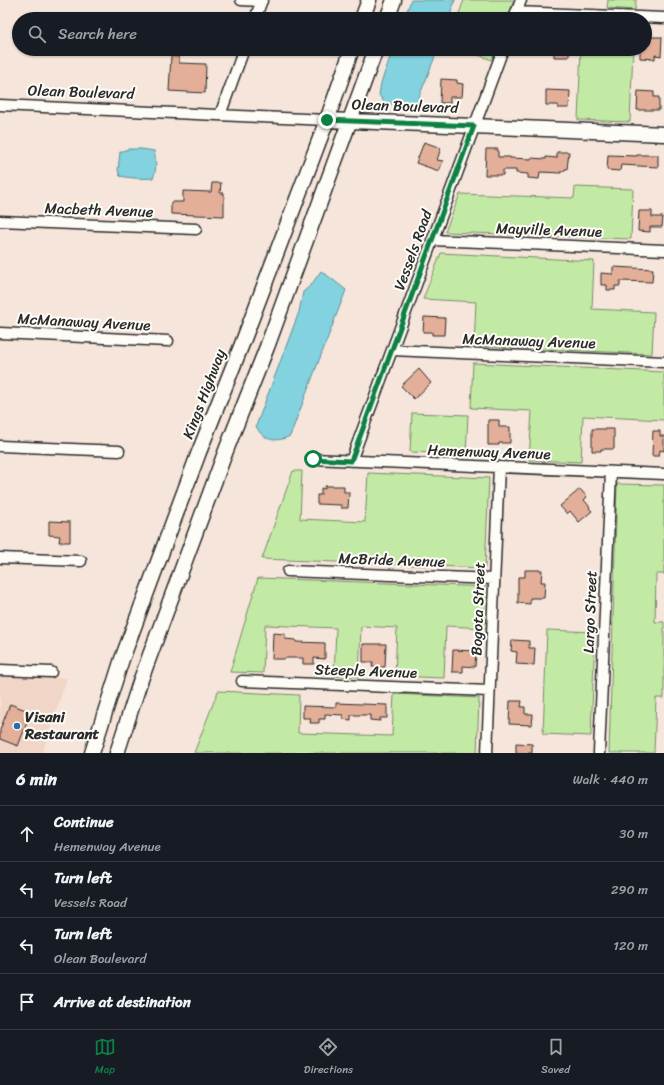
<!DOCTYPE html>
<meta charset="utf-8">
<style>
:root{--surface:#171b24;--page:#242831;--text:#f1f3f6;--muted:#9ea1a6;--line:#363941;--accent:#0b8043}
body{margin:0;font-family:Sriracha,sans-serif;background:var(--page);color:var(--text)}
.stop{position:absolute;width:12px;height:12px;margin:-9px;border:3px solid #0b8043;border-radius:50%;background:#fff}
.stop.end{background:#0b8043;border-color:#fff;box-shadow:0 1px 4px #0008}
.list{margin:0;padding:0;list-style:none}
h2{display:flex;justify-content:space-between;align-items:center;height:52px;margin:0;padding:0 16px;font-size:17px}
h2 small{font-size:13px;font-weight:400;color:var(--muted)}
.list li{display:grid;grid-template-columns:26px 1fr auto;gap:12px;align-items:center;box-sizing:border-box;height:56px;padding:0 16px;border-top:1px solid var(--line)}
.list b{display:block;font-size:15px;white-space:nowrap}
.list p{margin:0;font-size:13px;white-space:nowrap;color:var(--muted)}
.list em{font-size:13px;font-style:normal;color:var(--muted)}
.icon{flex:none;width:22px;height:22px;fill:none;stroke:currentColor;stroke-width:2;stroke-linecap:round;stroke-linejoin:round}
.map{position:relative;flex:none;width:664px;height:753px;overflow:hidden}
.search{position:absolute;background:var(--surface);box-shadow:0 1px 3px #0004;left:12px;right:12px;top:12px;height:44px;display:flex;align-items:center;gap:10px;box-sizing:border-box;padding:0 14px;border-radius:22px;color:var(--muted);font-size:15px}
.sheet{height:276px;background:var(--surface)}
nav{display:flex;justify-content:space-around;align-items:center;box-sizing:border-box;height:56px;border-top:1px solid var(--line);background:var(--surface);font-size:11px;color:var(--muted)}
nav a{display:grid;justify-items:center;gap:2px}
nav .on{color:var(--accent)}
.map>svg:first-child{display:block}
.built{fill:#f1d5c6}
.green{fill:#c3eaa5;stroke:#778a68}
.water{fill:#82d2df;stroke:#5f8f97}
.building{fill:#e4af98;stroke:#2b2b2b}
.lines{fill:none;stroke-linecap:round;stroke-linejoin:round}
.street-casing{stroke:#2b2b2b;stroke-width:13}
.secondary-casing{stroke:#2b2b2b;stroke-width:17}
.street{stroke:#fdfcf7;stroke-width:10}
.secondary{stroke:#fdfcf7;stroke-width:14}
.route{stroke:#0b8043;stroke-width:5}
.poi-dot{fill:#1f6fb2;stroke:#fdfcf7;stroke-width:1.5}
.labels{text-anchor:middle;stroke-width:4;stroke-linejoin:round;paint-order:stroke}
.street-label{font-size:15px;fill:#2b2b2b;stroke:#fdfcf7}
.poi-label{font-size:15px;font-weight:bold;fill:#2b2b2b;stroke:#fdfcf7;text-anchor:start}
</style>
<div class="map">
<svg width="664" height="753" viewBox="0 0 664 753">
<rect width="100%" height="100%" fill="#f6e5da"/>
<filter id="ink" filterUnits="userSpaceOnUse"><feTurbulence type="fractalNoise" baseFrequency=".025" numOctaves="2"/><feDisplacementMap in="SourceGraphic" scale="8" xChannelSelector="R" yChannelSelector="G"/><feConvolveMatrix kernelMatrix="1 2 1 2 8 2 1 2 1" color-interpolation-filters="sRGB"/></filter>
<g filter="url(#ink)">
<path class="built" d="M0 675 67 678 42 753H0Z"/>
<path class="green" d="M464 0H514L507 19H457Z
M608 0H636L635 10 607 8Z
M462 49H496L492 60Z
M581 49H633L630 122 578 120Z
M575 187 633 189 631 239 445 232 460 194 574 198Z
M441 253 594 261 592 309 654 312 652 354 474 346 476 302 423 299Z
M473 363 664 372V420L583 416 581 462 529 460 532 411 471 408Z
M412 413 468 415 466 454 410 452Z
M293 471H302L300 519 365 522 368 473 489 478 485 568 262 559Z
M617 484 664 485V574H656L655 622H664V698H656L654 753H609Z
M258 578 489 587 487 628 446 626 444 678 395 676 397 628 361 626 359 677 334 676 336 628 265 625 263 673 230 672Z
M547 630 595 632 591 736 543 734Z
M218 691 299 695 298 733 392 736 394 694 479 698 477 753H194Z"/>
<path class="water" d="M411 0H455L449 19H404Z
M393 49H438L415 107 399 104H391L384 102 379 95 381 83Z
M128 149H142L154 151C156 160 157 169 153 178 144 179 128 178 120 176L118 170 120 152Z
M321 271 332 279 346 290 290 436C276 443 263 441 256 426L299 312 303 292 311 285Z"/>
<path class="building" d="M650 37H662L661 56 655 55V59L640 58V49H645V44H650Z
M554 49H569V57H554Z
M171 56 179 57V63L206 64 205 93 169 91Z
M441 79 457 80V83L463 84 462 97H450V103H440Z
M546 90 570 91 569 108H558V105H546Z
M638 91 654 92V97H659V110H637Z
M424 142 441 148 437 160 443 161 439 171 416 163Z
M486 149H498V157H510V158L531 159V158L546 159V157L557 158V152H569L567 169H565L564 171H561V173L540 172 539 179 528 178V174L516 173V170H503V175H485Z
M608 155 637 156V155H658V167L621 165 620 171 607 170Z
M212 183H221L220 193H224V216L171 214V202H183V191L211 192Z
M639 211H652V217H663L662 227H650V232L638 231Z
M613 267 653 269 652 282 620 281V286H615V290H607V285H601V273L613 274Z
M424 317 445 318 444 335H432V332H423Z
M419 369 431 383 414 399 401 386Z
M488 420H499V427H510V443H499V445H488Z
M592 429H614V449H601V451H592Z
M653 431H660V436H664V451L660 450 659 456H652Z
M325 486H344V492H349L348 508H341V505L317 504V495H321V488L325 489Z
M580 489 587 497 584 500 590 507 589 508 592 511 579 522 570 511 567 514 560 506Z
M49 521 70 522V542H59L60 536 49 535Z
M525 570H542L541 582H545L544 598H530V604L518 603V577H525Z
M273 633 285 634V639L296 640V642L325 643V659L314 658V664H303V658H285L284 659H272Z
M512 640 529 641V648H535L534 665 516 664 517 652 511 651Z
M363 644H386L385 667H372L373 662H363Z
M453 650 476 651 475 667 463 666V672H452Z
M510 701H522L521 707H525V714H533L532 725 509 724Z
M336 703 387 705V718H380V721L370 720V715H351V720L343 719V715L325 714V719H319V723H310L311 718H303V706L336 707Z
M10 704 31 712 18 746 0 739V730Z
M516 743 532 744V753H516Z"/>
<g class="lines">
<defs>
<path id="street" d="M241 0 262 1
M516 12 664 18
M255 19 262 0
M514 19 521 0
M0 105 327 120
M220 115 244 49
M0 221 196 229
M432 240 664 250
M0 333 168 341
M392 350 664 362
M0 446 119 451
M313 459 664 474
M351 461 503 49
M0 558 81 561
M288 571 494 579
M0 670 51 672
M242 681 489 691
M487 753 499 467
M599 753 611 472"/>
<path id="secondary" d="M362 19 369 0
M387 19 394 0
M327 120 664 134
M92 753 122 659 199 452 242 344 327 120 352 49
M117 753 140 682 225 453 267 347 376 49"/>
</defs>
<use href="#street" class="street-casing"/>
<use href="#secondary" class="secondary-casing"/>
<use href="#street" class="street"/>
<use href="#secondary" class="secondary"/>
</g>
</g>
<g class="lines" filter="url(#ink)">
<path class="route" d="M313 459 351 461 474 126 327 120"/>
</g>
<circle class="poi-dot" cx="17" cy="726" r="4"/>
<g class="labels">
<g class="street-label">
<text transform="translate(81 92) rotate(2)" y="5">Olean Boulevard</text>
<text transform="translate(405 106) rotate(2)" y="5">Olean Boulevard</text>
<text transform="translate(99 210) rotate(2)" y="5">Macbeth Avenue</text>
<text transform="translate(549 230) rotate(2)" y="5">Mayville Avenue</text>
<text transform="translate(413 250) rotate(-70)" y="5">Vessels Road</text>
<text transform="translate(84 322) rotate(3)" y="5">McManaway Avenue</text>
<text transform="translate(529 341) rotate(2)" y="5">McManaway Avenue</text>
<text transform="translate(204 394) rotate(-69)" y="5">Kings Highway</text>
<text transform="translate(489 452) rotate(2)" y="5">Hemenway Avenue</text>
<text transform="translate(392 560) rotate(2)" y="5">McBride Avenue</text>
<text transform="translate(478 609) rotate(-88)" y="5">Bogota Street</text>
<text transform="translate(590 612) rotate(-88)" y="5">Largo Street</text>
<text transform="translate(366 671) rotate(2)" y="5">Steeple Avenue</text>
</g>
<g class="poi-label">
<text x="25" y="722">Visani<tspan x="25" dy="17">Restaurant</tspan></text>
</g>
</g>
</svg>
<div class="stop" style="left:313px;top:459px"></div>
<div class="stop end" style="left:327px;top:120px"></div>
<div class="search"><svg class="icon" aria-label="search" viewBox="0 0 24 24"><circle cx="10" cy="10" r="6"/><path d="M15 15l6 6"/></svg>Search here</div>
</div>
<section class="sheet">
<h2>6 min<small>Walk · 440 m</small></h2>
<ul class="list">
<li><svg class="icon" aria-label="ahead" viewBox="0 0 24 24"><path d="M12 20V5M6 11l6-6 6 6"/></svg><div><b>Continue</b><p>Hemenway Avenue</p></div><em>30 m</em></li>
<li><svg class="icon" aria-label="left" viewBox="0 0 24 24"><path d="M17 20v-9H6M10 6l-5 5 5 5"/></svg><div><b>Turn left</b><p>Vessels Road</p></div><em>290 m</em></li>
<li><svg class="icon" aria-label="left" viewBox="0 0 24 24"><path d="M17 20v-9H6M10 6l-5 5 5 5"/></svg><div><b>Turn left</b><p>Olean Boulevard</p></div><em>120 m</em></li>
<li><svg class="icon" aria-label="arrive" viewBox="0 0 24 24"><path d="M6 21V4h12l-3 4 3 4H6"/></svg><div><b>Arrive at destination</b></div></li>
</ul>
</section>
<nav>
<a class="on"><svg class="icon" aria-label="map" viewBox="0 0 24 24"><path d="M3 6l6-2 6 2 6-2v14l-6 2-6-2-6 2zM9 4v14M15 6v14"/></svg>Map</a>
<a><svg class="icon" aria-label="directions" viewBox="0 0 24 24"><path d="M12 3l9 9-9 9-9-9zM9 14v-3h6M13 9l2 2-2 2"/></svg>Directions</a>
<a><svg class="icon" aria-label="saved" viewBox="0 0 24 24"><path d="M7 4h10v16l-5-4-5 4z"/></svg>Saved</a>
</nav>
